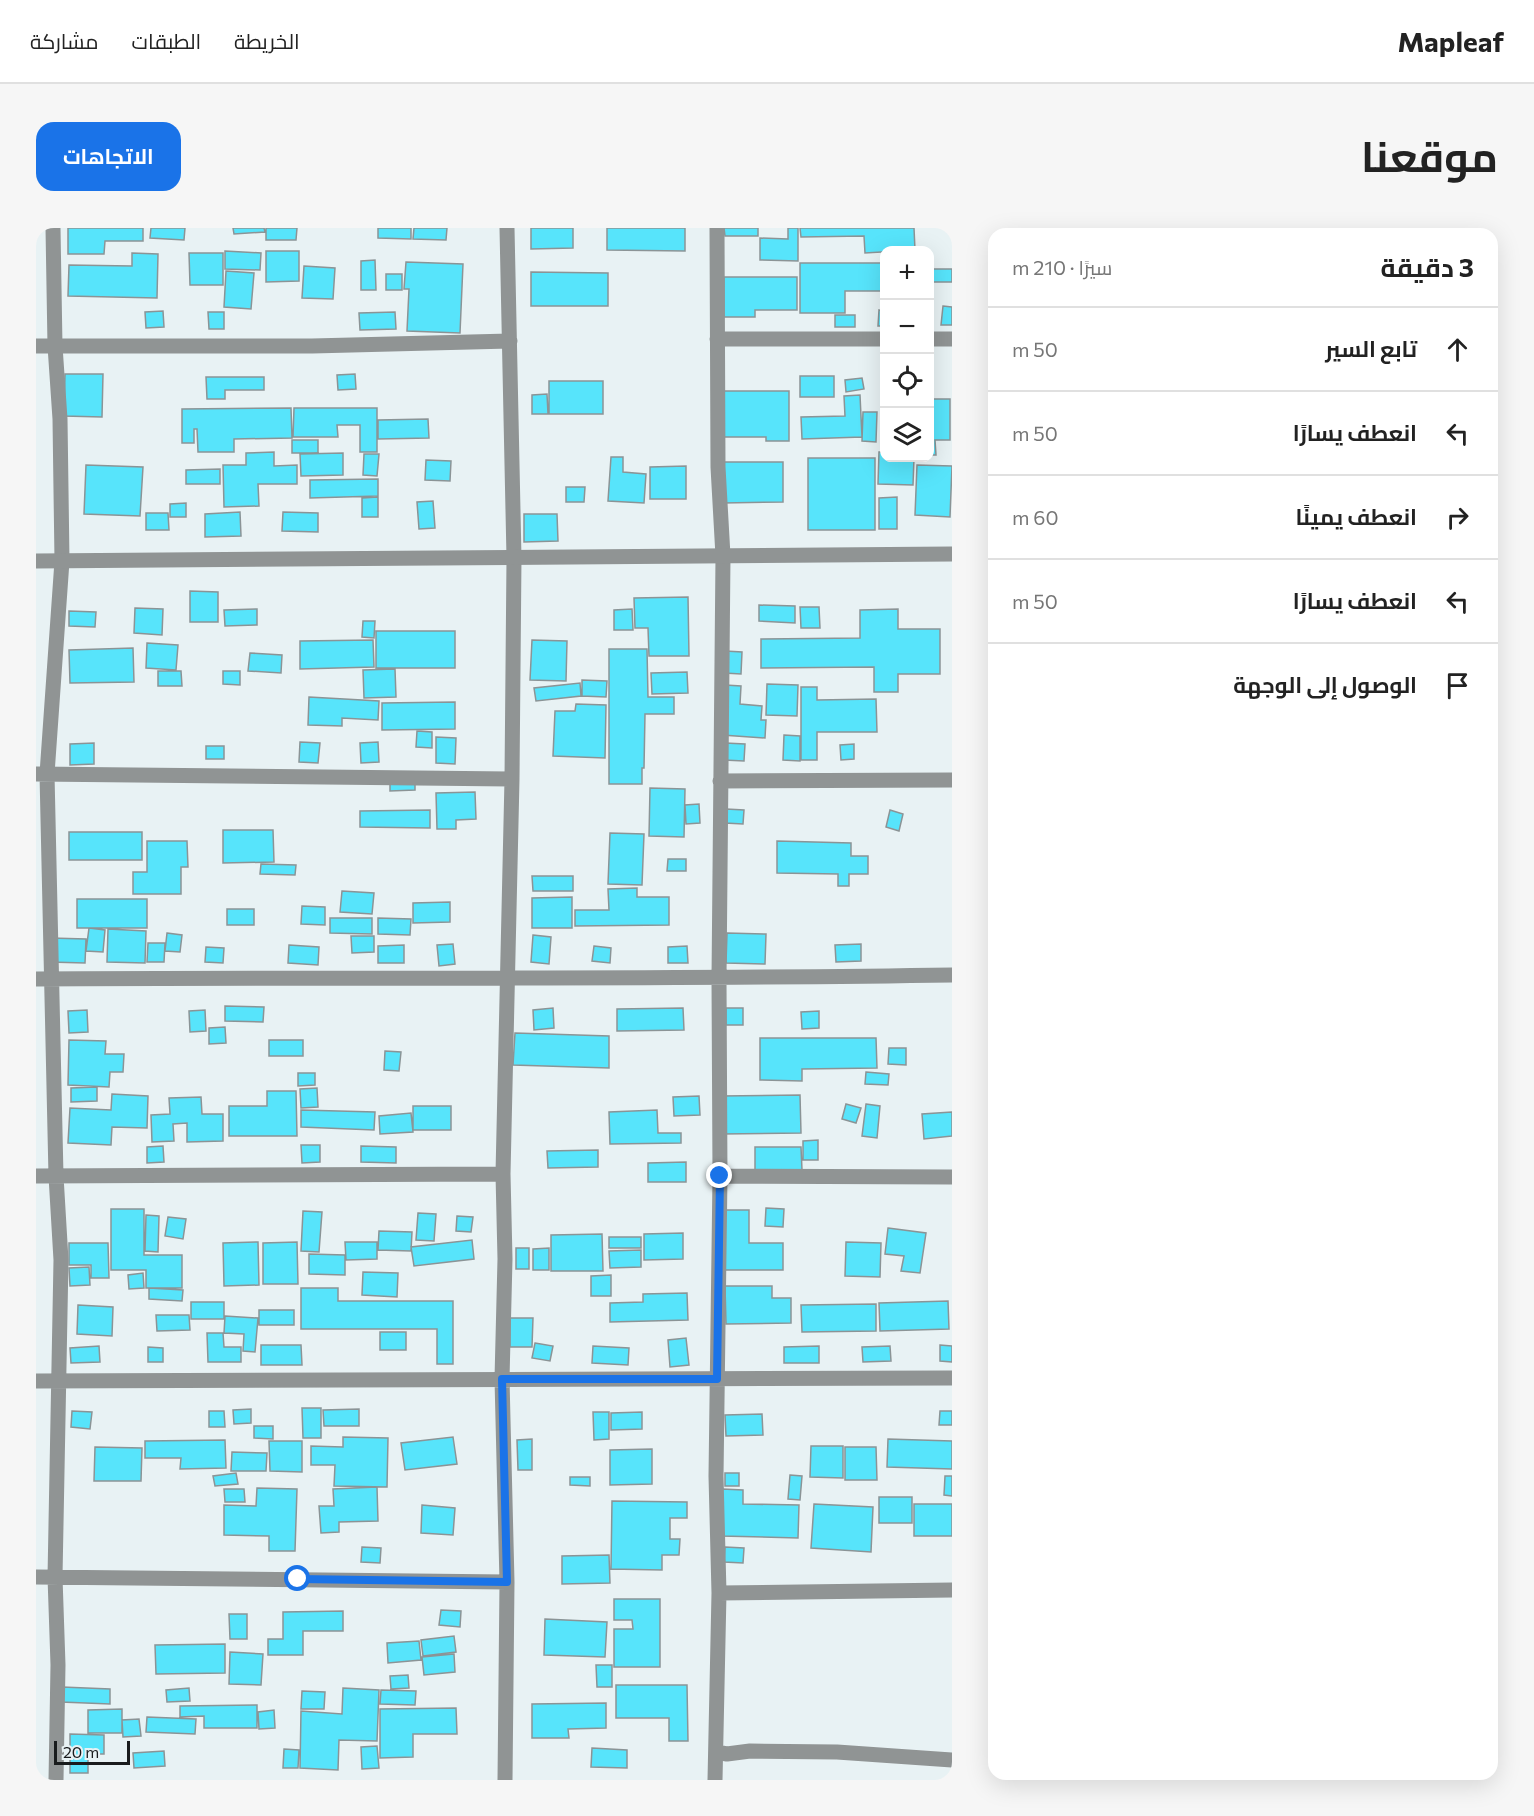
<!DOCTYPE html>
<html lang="ar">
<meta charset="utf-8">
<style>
:root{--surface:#fff;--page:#f6f6f6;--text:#222;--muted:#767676;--line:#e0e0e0;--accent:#1a73e8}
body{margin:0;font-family:Commissioner,Cairo,sans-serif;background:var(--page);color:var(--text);direction:rtl}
.controls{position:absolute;right:18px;top:18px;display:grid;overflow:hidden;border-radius:12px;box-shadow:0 6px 24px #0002}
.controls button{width:54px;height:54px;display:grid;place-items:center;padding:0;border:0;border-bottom:2px solid var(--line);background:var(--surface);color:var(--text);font:30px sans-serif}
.scale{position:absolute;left:18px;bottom:15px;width:76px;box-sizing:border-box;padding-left:6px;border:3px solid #191c1d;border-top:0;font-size:16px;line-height:21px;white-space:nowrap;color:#191c1d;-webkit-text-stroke:4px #e8f2f4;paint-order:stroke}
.stop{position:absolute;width:18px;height:18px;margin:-14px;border:4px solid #1a73e8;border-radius:50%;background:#fff}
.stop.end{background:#1a73e8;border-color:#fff;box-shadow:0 2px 6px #0008}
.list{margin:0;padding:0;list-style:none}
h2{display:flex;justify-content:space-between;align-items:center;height:78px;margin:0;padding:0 24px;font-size:26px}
h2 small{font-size:20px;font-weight:400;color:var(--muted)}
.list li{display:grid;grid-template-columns:39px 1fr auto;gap:18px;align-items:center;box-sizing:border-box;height:84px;padding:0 24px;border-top:2px solid var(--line)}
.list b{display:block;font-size:22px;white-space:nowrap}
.list em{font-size:20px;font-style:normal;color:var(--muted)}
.icon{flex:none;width:33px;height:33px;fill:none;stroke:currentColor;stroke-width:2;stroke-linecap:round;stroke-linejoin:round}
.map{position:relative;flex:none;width:916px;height:1552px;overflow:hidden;direction:ltr;border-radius:18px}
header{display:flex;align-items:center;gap:36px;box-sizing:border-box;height:84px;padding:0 30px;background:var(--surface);border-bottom:2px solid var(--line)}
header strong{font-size:28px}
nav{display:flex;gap:33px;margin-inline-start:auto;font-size:21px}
.intro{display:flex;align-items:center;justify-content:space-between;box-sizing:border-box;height:144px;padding:0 36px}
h1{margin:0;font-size:42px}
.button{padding:15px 27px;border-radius:18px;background:var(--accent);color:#fff;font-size:21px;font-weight:700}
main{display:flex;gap:36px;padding:0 36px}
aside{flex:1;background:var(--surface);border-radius:18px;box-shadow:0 6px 24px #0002}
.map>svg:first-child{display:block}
.building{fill:#57e4fb;stroke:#8b9496;stroke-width:1.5}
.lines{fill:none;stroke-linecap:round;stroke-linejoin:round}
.minor{stroke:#909494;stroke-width:15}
.tertiary{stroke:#909494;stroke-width:15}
.route{stroke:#1a73e8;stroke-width:8}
</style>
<header>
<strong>Mapleaf</strong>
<nav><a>الخريطة</a><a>الطبقات</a><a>مشاركة</a></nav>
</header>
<div class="intro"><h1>موقعنا</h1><a class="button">الاتجاهات</a></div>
<main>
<aside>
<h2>3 دقيقة<small>سيرًا · 210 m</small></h2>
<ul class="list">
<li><svg class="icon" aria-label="ahead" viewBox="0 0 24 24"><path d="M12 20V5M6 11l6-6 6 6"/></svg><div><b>تابع السير</b></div><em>50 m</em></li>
<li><svg class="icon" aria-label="left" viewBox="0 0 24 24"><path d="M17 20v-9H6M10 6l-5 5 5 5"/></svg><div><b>انعطف يسارًا</b></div><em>50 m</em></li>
<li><svg class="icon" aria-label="right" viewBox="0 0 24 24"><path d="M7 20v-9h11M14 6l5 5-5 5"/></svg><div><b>انعطف يمينًا</b></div><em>60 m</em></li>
<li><svg class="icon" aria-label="left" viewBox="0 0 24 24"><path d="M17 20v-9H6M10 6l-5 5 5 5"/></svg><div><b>انعطف يسارًا</b></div><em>50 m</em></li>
<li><svg class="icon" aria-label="arrive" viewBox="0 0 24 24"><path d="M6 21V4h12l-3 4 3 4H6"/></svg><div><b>الوصول إلى الوجهة</b></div></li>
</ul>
</aside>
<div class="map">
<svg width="916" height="1552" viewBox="0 0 916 1552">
<rect width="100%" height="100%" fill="#e8f2f4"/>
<path class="building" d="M32 0H107V13H69L68 26H32Z
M115 0H149L148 12 114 10Z
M197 0H228L229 4 198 6Z
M230 0H261L260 12H230Z
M342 0H375V11L342 10Z
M378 0H411L410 12 377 11Z
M495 0H537V20L495 21Z
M571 0H649V23L571 22Z
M688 0H722V8H689Z
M752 0H762V33L724 32V10L752 11Z
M764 0H878L879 22 829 25 828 8 765 9Z
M189 23 225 25 224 42 189 41Z
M230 23H263V53L230 54Z
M96 25 122 26 121 70 32 68 33 37 96 38Z
M153 25H187V57H154Z
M339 32 340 62H325V33Z
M370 34 427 36 424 105 371 103 373 61H368Z
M764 35H848V63H809V85H764Z
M268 38 299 40 297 71 266 70Z
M894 41H916V54H894Z
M190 43 218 45 215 81 188 79Z
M495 44 572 45V78H495Z
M350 46H366V62H350Z
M688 49H761V82H719V89H688Z
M907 78 916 79V97H905Z
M843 82 848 83V98H842Z
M127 83 128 99 110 100 109 84Z
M172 84H188V101H173Z
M359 84 360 101 324 102 323 85Z
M799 87H819V99H799Z
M29 146H67L66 189 28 188Z
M319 146 320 161 302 162 301 147Z
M764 148H798V169H764Z
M170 149H228V162H189V171H171Z
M826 150 828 161 810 164 809 152Z
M513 153H567V186H513Z
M684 163H753V213H730V209H684Z
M511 166 512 186H496V167Z
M824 167 826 209 766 211 765 189 809 188 808 168Z
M894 171H914V212H899L900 227H894Z
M848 173V211L845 210Z
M255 180 256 210 198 211V224H162L161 201H158V215H146V181Z
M258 180H341V224H324V197H301L302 209H257Z
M827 184H841L840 214 826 213Z
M392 191 393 210 342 211V192Z
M256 212H282V225H256Z
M238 224V238L261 237V256H222L223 278 188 279 187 237H210V225Z
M843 224H848V230H878L877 257 842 256Z
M307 225V247L265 248 264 226Z
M328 226H343L341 248 327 247Z
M575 229H587V244L610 246 608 275 572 273Z
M772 230H839V302H772Z
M390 232 415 233 414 253 389 252Z
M687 234H747V274L687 275Z
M50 237 107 239 104 288 48 286Z
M881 237 916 238 914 289 879 287Z
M650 238V271H614V239Z
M184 241V256H150V242Z
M342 251V268L274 270V252Z
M530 259H549L548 274H530Z
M342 269V289H326V270Z
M861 269V301H843V270Z
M397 273 399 300 383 301 381 274Z
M150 275V289H134V276Z
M204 284 205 308 169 309V286Z
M247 284 282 285V304L246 303Z
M110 285H132L133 302H110Z
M488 286H521L522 313 488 314Z
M154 363 182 364V394H154Z
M652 369 653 428H613L612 400H599L598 370Z
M723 377 759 378V395L723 393Z
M764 379H783L784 400H765Z
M99 380 127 381 126 407 98 405Z
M221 381V397L189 398 188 382Z
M596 381 597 402H578V382Z
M862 381V401H904V446H862V464H838V439L725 440V411L824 410V382Z
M33 383 60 384 59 399 33 398Z
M327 393H339L338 410 326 409Z
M340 403H419V440H340Z
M337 412 338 439 264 441V413Z
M496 412 531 413 530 453 494 452Z
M111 415 142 417 140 442 110 440Z
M97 420 98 454 34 455 33 422Z
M573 421H611L612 469H638V486H609L608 540H606V556H573Z
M689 423 706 424 705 446 688 445Z
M214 425 246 427 245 445 212 443Z
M359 441 360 469 328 470 327 442Z
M122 443H145L146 458H122Z
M187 443H204V457L187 456Z
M651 444 652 465 616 466 615 445Z
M546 452 571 453 570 469 546 468Z
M544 455 545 468 500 473 498 460Z
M731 456 762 457 761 488 730 487Z
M689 457 705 458 704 476 726 478 725 492H730L729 510 686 507Z
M765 459H781V472L840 471 841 504H781V532H765Z
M273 469 343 473 342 492 306 490V498L272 497Z
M419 474V501L346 502V475Z
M540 476 570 477 569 530 517 528 519 483H539Z
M381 503 396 504V520L380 519Z
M748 507 764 508V533L747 532Z
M400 509 420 510 419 536 400 535Z
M264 514 284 515 282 535 263 534Z
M342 514 343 534 325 535 324 515Z
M58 515V536L34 537V516Z
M689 515 709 516 708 533 688 532Z
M818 516V531L805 532 804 517Z
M170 518H188V531H170Z
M354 551H379V562L354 563Z
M614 560 649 561 648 609 613 608Z
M439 564 440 591 420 592V601H401L400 565Z
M663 576 664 595 650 596 649 577Z
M690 581 708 582 707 596 689 595Z
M394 582V600L324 599V583Z
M854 582 867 586 863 603 850 599Z
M187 602H237L238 634 187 635Z
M33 604H106V632H33Z
M574 605 608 606 606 657 572 656Z
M111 613H151L152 639H145V666H97V644H111Z
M741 613 815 615V628H832V646H813V658H802V646L741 645Z
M632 631H650V643H631Z
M225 636 260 637 259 647 224 646Z
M496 648H537V663H497Z
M601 660V669H633V697L539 698V682H573L572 661Z
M306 663 338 665 336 686 304 684Z
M536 669V700H496V670Z
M41 671H111V700H41Z
M414 674V694L377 695V675Z
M266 678 289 679V697L265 696Z
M191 681H218V697H191Z
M294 690H336V706L294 705Z
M342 690 375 691 374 707 342 706Z
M53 700 69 702 67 724 50 723Z
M72 701 110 703 109 735 71 734Z
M131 705 146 707 144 724 129 723Z
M691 705 730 706 729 736 690 735Z
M497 707 515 709 513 736 495 734Z
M315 708H338V724L316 725Z
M14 710 50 711 49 735 13 734Z
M112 715H129L128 734H111Z
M417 716 419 736 403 738 401 717Z
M825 716V733L800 734 799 717Z
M253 717 283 719 282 737 252 735Z
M368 717V735H342V718Z
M558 718 575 720 574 735 556 733Z
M651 718 652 735H632V719Z
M170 719 188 720 187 735 169 734Z
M189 778 228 779 227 794 189 793Z
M517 780 518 800 498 802 497 782Z
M647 780 648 802 581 803V781Z
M690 780H707V797H690Z
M51 782 52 804 33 805 32 783Z
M169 782 170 803 154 804 153 783Z
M783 783V800L766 801 765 784Z
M189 799 190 815 173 816V800Z
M479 805 573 808V840L477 837Z
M724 810H840L841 840 766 841V853L724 852Z
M33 812 70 813 69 826H88L87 844H74L73 859 32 857Z
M233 812H267V828H233Z
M853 820H870V837L852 836Z
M349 823 365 824 363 843 348 842Z
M830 844 853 846 852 857 829 856Z
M262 845H279V857L262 858Z
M61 859V873L35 874V860Z
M281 860 282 879 265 880 264 861Z
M231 863H260L261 908H193V878H231Z
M76 866 112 868 111 900 76 899 75 917 32 915 34 880 75 882Z
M764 867 765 905 686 906 685 868Z
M663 868 664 887 638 888 637 869Z
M165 869 166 886H187V913L151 914V895L137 896 138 913 116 914 115 887 134 886 133 870Z
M810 876 825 880 820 895 806 891Z
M830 876 844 878 841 910 826 908Z
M377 878H415V902H377Z
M265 882 339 884 338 902 265 899Z
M621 882 622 905H645V915L574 916 573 884Z
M916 884V908L888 911 886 886Z
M375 885 377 904 344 906 343 888Z
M782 912V932H767V913Z
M265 917H284V934L266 935Z
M127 918 128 934 111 935V919Z
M325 918 360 919V935L325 934Z
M719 919H765L766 942H719Z
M562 922V939L512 940 511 923Z
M650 934V954H612V935Z
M730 980 748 981 747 999 729 998Z
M75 981H108V1027H146V1060H110V1042H75Z
M689 982H713V1015H747V1042H689Z
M267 983 286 984 283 1024 265 1023Z
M382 985 400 986 398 1013 380 1012Z
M110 987 123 988 122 1024 109 1023Z
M421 988 437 989 435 1004 420 1003Z
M132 989 150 991 147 1011 129 1008Z
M852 1000 890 1005 884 1045 865 1043 868 1028 849 1026Z
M343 1003 376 1004 375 1023 342 1022Z
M647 1005V1031L608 1032V1006Z
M566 1006 567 1043H515V1007Z
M573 1009H605V1020H573Z
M436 1012 438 1031 378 1038 375 1019Z
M222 1014 223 1057 188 1058 187 1015Z
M261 1014 262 1056H227V1015Z
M309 1014H341V1031L310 1032Z
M810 1014 845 1015 844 1049 809 1048Z
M33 1015H72L73 1050H55V1037H33Z
M480 1020H493V1041H480Z
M513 1020V1042H497V1021Z
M605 1022V1039L574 1040 573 1023Z
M273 1026 309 1027V1047L273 1046Z
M53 1039 54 1057 34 1058 33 1040Z
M327 1044 362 1045 361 1069 326 1067Z
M107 1045 108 1060 93 1061 92 1047Z
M575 1047V1068H555V1048Z
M689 1058H736V1070H755V1095L690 1096Z
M113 1060 147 1062 146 1073 113 1071Z
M265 1060H302V1073H417V1136H401V1101H265Z
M651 1065 652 1092 574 1094V1075L607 1074V1066Z
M912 1073 913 1101 844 1103 843 1075Z
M155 1074H188V1091H155Z
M840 1076V1103L766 1104 765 1077Z
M42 1077 77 1079 76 1108 41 1106Z
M223 1082H258V1097H223Z
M120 1087H153L154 1102 121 1103Z
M189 1088 222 1090 219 1124 207 1123 208 1106 188 1105Z
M474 1090H497L496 1119H474Z
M344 1104H370V1122H344Z
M171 1105H187L188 1119H205V1134H172Z
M650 1110 653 1137 634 1139 632 1112Z
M499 1115 517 1118 514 1133 496 1130Z
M225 1117H265L266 1137H225Z
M904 1117 916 1118V1134L904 1133Z
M63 1118 64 1134 35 1135 34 1120Z
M557 1118 593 1120 592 1137 556 1135Z
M783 1118V1135H748V1119Z
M854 1118 855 1133 827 1134 826 1119Z
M112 1119 127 1120V1134H112Z
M266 1180H285V1210H267Z
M215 1181V1195L198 1196 197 1182Z
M323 1181V1198H288L287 1182Z
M36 1183 56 1184 54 1201 35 1199Z
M173 1183H188L189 1199H173Z
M904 1183H916V1197H903Z
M557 1184H573V1211L558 1212Z
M606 1184V1201L575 1202V1185Z
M726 1186 727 1207 690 1208 689 1187Z
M218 1198H237V1211L218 1210Z
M307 1209 352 1210 351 1259 298 1258 299 1237H275V1218L307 1219Z
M417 1209 421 1236 369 1242 365 1215Z
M496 1211V1242H482L481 1212Z
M852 1211 916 1213V1241L851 1239Z
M189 1212 190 1240 144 1241 145 1230H109V1213Z
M233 1213H266V1244L234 1243Z
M775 1218H807V1250L774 1249Z
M59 1219 106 1220 105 1253H58Z
M809 1219H840L841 1252H809Z
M616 1221V1256L574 1257V1222Z
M196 1224 231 1225 230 1243H195Z
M200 1245 202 1256 179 1258 177 1248Z
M689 1245H703V1258H689Z
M754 1247 766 1248 764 1272 752 1271Z
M909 1248H916V1268L908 1267Z
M534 1249H554V1258L534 1257Z
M341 1259 342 1293 303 1294V1304L285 1305 283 1278H298L297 1261Z
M221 1260 261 1261 259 1323H233V1308L188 1307V1277L220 1278Z
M188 1261H208L209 1274H189Z
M686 1261 707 1262V1276L763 1277 762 1310 685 1308Z
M843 1269H876V1295H843Z
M576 1273 651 1274V1290H634V1311H644L643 1327H626V1342L575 1341Z
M778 1276 837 1279 835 1324 775 1320Z
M878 1276H916V1308H878Z
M386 1277 419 1280 417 1307 385 1305Z
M326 1319 345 1320 344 1335 325 1334Z
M689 1319 708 1320 707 1335 688 1334Z
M573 1327 574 1355 526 1356V1328Z
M578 1371H624V1439H578V1401H597L596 1392H578Z
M405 1382 425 1383 424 1399 403 1397Z
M307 1383V1403H267V1427H232V1411H247V1384Z
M193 1386H211V1411H194Z
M509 1391 571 1394 569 1429 508 1427Z
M418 1408 420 1424 387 1428 385 1412Z
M383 1413 385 1432 352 1435 351 1415Z
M189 1416V1445L120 1446 119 1417Z
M194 1424 227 1426 225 1457 193 1456Z
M418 1426 419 1444 388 1447 386 1429Z
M560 1437H576V1459H561Z
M372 1447 373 1460 355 1461 354 1448Z
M580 1457H651L652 1513H633V1490H580Z
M26 1459 74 1461V1476L25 1474Z
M153 1460 154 1473 131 1474 130 1462Z
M307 1460 343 1462 341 1513 303 1512 302 1542 264 1540 265 1483 306 1486Z
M345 1462 380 1463 379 1477 344 1476Z
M266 1463 289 1464 288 1481H265Z
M570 1475V1500L532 1501 533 1510H496V1476Z
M221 1477V1500H168V1488L144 1489V1478Z
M420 1480 421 1506H377V1529L344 1530V1481Z
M86 1481V1505H52V1482Z
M238 1482 239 1500 223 1501 222 1484Z
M111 1489 160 1491 159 1506 110 1504Z
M103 1491 105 1508 87 1509 86 1492Z
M34 1506 68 1507V1526H52V1545H34Z
M341 1518 343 1540 326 1541 325 1519Z
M556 1520 591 1522V1540L555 1539Z
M248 1521 263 1522 262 1540H247Z
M128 1523 129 1538 98 1540 97 1525Z"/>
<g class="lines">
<path class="minor" d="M17 0 19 118 24 191 26 333 11 546 20 948 25 1032 19 1349 22 1437 20 1552
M681 111H848
M894 111H916
M0 118H276L474 113
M0 546 476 551
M684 553 916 552
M0 751C305 749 611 752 916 747
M0 948 467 946
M684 948 916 949
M0 1153 916 1150
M0 1349 471 1354
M683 1365 916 1362
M680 1524 691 1526 714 1523 801 1524 916 1532
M469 1552 471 1354 466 1151 469 1031 467 946 476 551 478 330 471 0
M679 1552 683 1365 680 1248 684 948 683 751 687 328 682 239 681 0"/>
<path class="tertiary" d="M0 333 916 326"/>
</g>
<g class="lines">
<path class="route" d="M262 1351 471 1354 466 1151H681L684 948"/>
</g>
</svg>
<div class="controls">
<button>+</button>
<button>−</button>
<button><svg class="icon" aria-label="locate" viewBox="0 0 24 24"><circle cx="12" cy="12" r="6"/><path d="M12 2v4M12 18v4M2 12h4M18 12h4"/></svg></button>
<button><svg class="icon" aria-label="layers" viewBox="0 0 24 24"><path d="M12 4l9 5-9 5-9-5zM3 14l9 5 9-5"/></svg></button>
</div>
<div class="scale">20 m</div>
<div class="stop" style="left:262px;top:1351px"></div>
<div class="stop end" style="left:684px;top:948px"></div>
</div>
</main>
